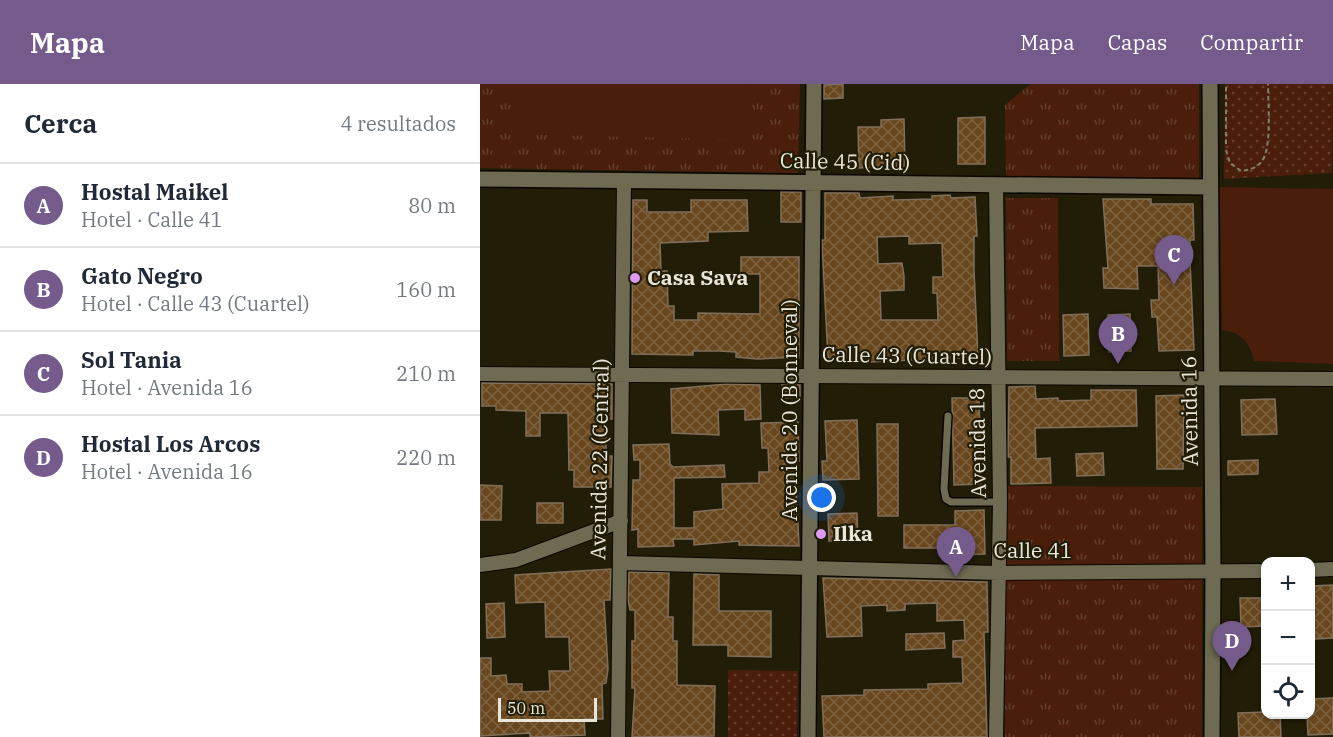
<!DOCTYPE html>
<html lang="es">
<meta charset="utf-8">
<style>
:root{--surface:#fff;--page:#f2f2f3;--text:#1f2937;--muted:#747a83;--line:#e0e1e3;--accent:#745b8c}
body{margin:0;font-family:"IBM Plex Serif",serif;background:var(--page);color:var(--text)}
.controls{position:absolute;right:18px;bottom:18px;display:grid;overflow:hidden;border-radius:12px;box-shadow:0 2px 4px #0004}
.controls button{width:54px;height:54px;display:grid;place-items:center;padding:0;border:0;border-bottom:2px solid var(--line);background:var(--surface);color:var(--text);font:30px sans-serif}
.scale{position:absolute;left:18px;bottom:15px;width:99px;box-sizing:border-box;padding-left:6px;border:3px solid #e9e6d9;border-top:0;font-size:16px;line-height:21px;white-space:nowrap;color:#e9e6d9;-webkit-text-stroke:4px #211d07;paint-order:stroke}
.you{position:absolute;left:342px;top:414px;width:21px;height:21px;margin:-15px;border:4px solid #fff;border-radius:50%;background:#1a73e8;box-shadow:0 0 0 9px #1a73e833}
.badge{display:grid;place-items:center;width:39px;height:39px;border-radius:50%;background:var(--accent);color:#fff;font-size:20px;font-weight:700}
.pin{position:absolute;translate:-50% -50px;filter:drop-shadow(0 2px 3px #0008)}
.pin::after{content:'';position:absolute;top:32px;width:21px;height:18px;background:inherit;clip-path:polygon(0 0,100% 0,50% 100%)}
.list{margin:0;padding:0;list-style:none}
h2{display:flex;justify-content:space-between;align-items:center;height:78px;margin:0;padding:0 24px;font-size:26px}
h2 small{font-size:20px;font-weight:400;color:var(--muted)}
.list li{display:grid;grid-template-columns:39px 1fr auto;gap:18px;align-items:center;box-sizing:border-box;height:84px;padding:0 24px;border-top:2px solid var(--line)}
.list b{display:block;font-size:22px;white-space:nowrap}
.list p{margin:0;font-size:20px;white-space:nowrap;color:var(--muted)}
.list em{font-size:20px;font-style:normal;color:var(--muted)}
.icon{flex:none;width:33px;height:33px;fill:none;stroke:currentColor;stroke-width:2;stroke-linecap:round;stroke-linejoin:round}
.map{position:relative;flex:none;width:853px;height:653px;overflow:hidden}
header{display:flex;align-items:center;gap:36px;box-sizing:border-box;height:84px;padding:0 30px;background:var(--accent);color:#fff}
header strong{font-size:28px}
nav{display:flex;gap:33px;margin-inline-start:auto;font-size:21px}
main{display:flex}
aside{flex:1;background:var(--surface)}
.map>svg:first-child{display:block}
.grass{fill:url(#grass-tufts)}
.park{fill:url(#park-dots)}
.pitch{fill:#4a1e0b}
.building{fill:url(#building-cross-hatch);stroke:#806f5b;stroke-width:1.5;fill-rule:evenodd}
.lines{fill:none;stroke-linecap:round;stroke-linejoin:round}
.service-casing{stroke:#0b0700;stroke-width:10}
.minor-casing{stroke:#0b0700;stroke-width:16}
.tertiary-casing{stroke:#0b0700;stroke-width:18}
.path{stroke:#837f6d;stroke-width:2;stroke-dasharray:4.5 3;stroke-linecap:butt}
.service{stroke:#6f6a52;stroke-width:7}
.minor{stroke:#6f6a52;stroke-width:14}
.tertiary{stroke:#6f6a52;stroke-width:15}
.poi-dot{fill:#dd99f3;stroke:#211d07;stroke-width:2}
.labels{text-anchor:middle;stroke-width:4.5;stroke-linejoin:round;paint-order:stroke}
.street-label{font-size:21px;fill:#e9e6d9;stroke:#211d07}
.poi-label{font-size:21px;font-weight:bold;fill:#e9e6d9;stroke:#211d07;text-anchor:start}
</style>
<header>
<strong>Mapa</strong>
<nav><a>Mapa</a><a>Capas</a><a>Compartir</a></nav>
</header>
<main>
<aside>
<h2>Cerca<small>4 resultados</small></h2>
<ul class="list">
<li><span class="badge">A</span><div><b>Hostal Maikel</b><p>Hotel · Calle 41</p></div><em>80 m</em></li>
<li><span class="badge">B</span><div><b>Gato Negro</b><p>Hotel · Calle 43 (Cuartel)</p></div><em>160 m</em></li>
<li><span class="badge">C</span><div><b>Sol Tania</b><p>Hotel · Avenida 16</p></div><em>210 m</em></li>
<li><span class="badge">D</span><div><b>Hostal Los Arcos</b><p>Hotel · Avenida 16</p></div><em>220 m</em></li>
</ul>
</aside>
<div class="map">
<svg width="853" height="653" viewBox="0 0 853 653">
<defs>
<pattern id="grass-tufts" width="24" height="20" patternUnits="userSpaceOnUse" patternTransform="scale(1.5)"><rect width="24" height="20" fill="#4a1e0b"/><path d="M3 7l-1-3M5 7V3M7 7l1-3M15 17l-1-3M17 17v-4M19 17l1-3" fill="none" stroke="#643f2e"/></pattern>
<pattern id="park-dots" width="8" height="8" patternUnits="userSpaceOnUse" patternTransform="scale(1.5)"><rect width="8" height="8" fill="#4a1e0b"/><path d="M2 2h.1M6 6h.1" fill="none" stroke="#643f2e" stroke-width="1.8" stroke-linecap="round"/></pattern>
<pattern id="building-cross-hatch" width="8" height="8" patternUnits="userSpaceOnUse" patternTransform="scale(1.5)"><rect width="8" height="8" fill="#68471e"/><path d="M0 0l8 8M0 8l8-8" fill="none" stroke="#7e623e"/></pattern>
</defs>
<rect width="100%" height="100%" fill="#211d07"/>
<path class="grass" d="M0 0H320L318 89 0 84Z
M550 0H719V96H526L525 21Z
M526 114H578L579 277H527Z
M526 402 722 403V653H525Z"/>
<path class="park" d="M745 0H853L852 89 744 95Z
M248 586 318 587 317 653H248Z"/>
<path class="pitch" d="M34 0H270L268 56 32 50Z
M740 103 853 105V280L774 277C770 259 762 248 742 246Z"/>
<path class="building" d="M363 0V14L344 15V1Z
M505 33V80H478V34Z
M424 35 425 82 379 84 378 43H401V36Z
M301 108H321V138H301Z
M345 109H379L380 114 413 112V116L452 115V112L470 111 471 114 495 113 497 152H494V186L498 273 389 278V273L348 274 342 160V156H345ZM429 152V160L462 159 463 193H453V209H457L458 236H401L400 207 424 206V192L422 179 398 180 397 153Z
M623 115H671V120H713L714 156H710V176L714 266 679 267 677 233H672L671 216H679L678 182H657L658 205 624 204 623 184H628Z
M153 116H167V128H211V116H267L268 147 228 148V157L180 159 181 187H187L188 222H194V236H218V229L280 230V190H261V173H319V273L277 275 256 273V268L239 267H213V271L152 270Z
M608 230 609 271 584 272 583 231Z
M650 230 651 267 629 268 628 231Z
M2 299 132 300V335H126V372H132L131 403H94V386H89L88 329H60V352H46V327L16 326V322H2Z
M247 300 280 301 281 335 265 336V325L238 326 239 351 192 349 191 305Z
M302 301H320V313L302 314Z
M555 302 556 315 578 314V317L611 316V306H656L657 342 555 344 556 375 570 374 571 399 531 400V373H528L529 303Z
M704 311 703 385H677L676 312Z
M472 314H499L501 400 474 401Z
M795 315 797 350 762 351 761 316Z
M377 336 379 395 343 396 342 377H347L345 337Z
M318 338 319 377H315L319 462 259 461V457L214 461V455H193L194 462 158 463V445L152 446 153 396H160V376H154L153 361 189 360 190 380 193 383 244 381 245 393 194 394V444H214V428L243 425 242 400 279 399V388H289L288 364H282L281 339Z
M397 340H418V432H398Z
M623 369 624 391 597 392 596 370Z
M778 376V390L748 391V377Z
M0 401 22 402 21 436H0Z
M57 419H83V439H57Z
M504 426 505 470 475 471V464H424V441H475V427Z
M377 429 378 456 349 457 348 430Z
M131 485 130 516H124L128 585 126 599 122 600 123 635H104L105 651 50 653V649L0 652V574H11V592L26 591 27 600H42V608L70 607 69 587H90L89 553H66L65 518 36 519 35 491Z
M149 488 189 489 188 533H193V557H197V601L235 602 234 652 152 653 155 604H152V557H155V526H150L148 515Z
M214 490 239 491V527H291V573L248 572V561H213Z
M343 494 507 498 508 548H504L507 653H344L342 612 384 611V606L448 605V600L483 599 482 573H473V557L485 556 484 536 457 537V519L425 520V526L407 527V521L381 522 382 552 347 553Z
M853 501V554L835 555 831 502Z
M760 514H786V542L761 543Z
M24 519 25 553 7 554 6 520Z
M464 549 465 564 426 566V550Z
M853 614V650L828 651 827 630H831V615Z
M786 628V630H800L801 653H759L758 629Z"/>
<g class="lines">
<defs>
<path id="service" d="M468 332 464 405 466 415 471 418H520"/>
<path id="minor" d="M516 101 520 418 516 653
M0 290 853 295
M140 479 519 489 786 487
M0 481 36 476 141 437
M830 486 853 485
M138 653 144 97"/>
<path id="tertiary" d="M730 0 733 488 732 653
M0 95 730 103
M328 653 334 0"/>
</defs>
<use href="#service" class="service-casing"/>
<use href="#minor" class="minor-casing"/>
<use href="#tertiary" class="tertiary-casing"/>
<path class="path" d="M746 60V0
M746 66 750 79 761 87C769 86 777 84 782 77 792 64 788 17 788 0"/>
<use href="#service" class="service"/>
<use href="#minor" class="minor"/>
<use href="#tertiary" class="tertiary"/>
</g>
<g class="poi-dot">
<circle cx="155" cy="194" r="6"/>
<circle cx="341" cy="450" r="6"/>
</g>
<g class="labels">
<g class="street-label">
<text transform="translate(365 78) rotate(1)" y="7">Calle 45 (Cid)</text>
<text transform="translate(427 272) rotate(1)" y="7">Calle 43 (Cuartel)</text>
<text transform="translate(310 326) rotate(-90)" y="7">Avenida 20 (Bonneval)</text>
<text transform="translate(710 327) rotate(-91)" y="7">Avenida 16</text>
<text transform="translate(498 359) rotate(-91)" y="7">Avenida 18</text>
<text transform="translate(120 375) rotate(-89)" y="7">Avenida 22 (Central)</text>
<text x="553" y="474">Calle 41</text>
</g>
<g class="poi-label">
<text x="167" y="201">Casa Sava</text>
<text x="353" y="457">Ilka</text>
</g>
</g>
</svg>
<div class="controls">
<button>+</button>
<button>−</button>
<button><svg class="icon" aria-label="locate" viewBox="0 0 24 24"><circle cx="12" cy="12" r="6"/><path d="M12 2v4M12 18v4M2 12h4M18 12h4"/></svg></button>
</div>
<div class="scale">50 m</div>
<div class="you"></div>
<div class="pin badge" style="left:476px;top:493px">A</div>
<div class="pin badge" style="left:638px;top:280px">B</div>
<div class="pin badge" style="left:694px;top:201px">C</div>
<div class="pin badge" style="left:752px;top:587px">D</div>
</div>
</main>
